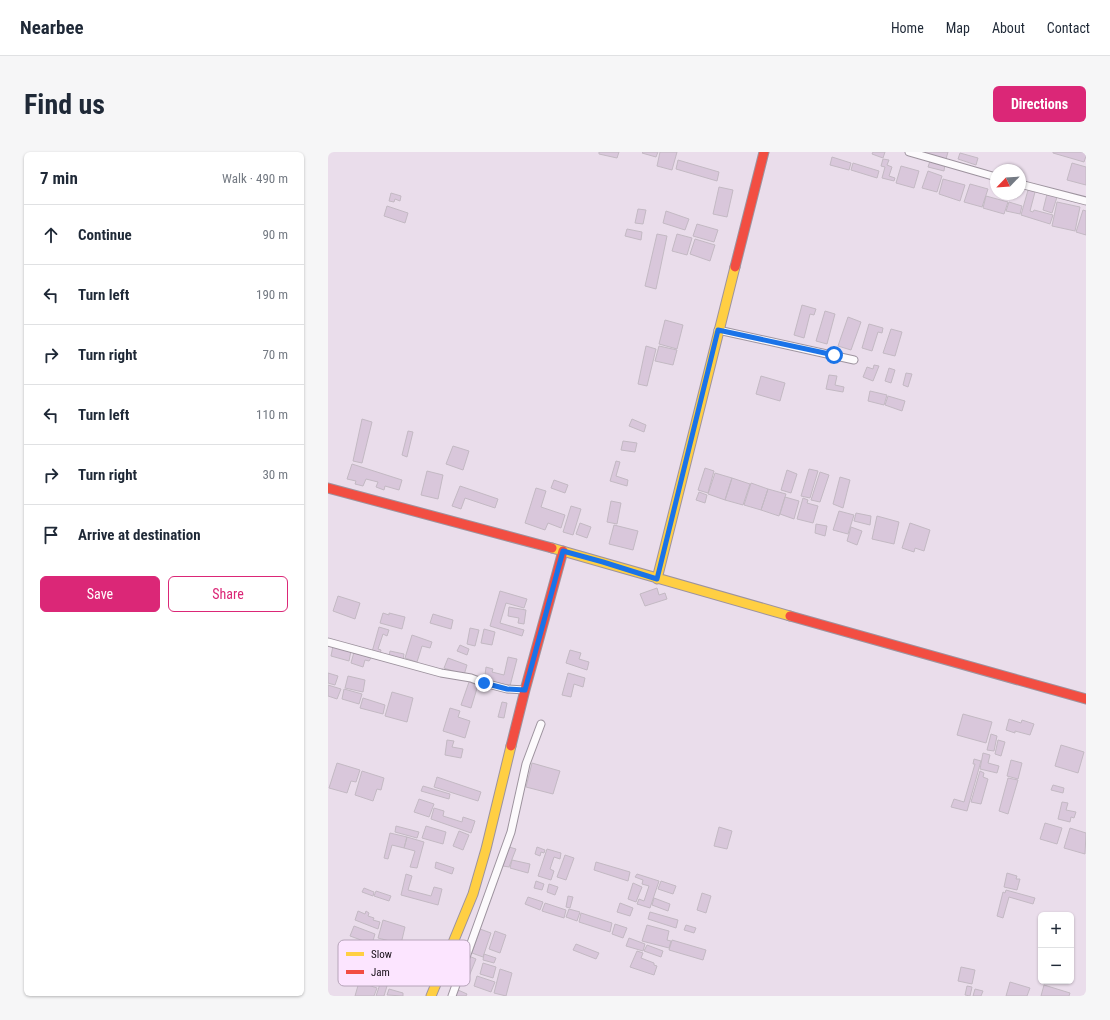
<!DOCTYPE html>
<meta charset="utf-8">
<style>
:root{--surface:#fff;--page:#f6f6f7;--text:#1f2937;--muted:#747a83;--line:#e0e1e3;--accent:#db2777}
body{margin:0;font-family:"Roboto Condensed",sans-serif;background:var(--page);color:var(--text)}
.controls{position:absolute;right:12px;bottom:12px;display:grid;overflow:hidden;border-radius:6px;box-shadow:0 1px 3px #0004}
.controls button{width:36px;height:36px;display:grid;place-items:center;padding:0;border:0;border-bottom:1px solid var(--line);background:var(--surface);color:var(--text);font:20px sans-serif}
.compass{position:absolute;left:662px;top:12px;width:36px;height:36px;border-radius:50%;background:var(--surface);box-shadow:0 1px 3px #0004;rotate:245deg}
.stop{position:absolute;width:12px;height:12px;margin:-9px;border:3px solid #1a73e8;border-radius:50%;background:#fff}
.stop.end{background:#1a73e8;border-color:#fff;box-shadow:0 1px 4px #0008}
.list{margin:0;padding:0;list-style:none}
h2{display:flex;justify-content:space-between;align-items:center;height:52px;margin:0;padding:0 16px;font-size:17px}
h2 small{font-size:13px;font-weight:400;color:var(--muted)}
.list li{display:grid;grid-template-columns:26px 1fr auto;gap:12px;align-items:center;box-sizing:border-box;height:60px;padding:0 16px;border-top:1px solid var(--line)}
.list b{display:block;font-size:15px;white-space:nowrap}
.list em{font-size:13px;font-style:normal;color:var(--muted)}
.actions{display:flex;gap:8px;padding:12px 16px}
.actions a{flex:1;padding:9px 0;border:1px solid var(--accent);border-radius:6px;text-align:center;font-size:14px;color:var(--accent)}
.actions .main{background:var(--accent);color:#fff}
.icon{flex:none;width:22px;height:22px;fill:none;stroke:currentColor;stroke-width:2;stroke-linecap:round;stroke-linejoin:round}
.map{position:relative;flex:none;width:758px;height:844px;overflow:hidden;border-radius:6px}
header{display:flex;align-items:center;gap:24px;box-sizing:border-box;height:56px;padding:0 20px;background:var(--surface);border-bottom:1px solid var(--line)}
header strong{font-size:19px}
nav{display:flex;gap:22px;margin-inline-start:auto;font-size:14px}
.intro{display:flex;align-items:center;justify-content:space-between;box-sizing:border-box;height:96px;padding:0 24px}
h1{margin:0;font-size:28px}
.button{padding:10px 18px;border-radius:6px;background:var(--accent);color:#fff;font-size:14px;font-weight:700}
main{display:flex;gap:24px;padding:0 24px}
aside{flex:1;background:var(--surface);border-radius:6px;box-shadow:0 1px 3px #0004}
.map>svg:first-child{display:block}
.building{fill:#d9c7db;stroke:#c3b9c3}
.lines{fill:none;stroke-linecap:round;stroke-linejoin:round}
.street-casing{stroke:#9d939e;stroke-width:9}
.slow-casing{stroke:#9d939e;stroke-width:11}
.jam-casing{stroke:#9d939e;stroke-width:11}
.street{stroke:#fcfafc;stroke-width:7}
.slow{stroke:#ffcf43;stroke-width:9}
.jam{stroke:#f24e42;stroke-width:9}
.route{stroke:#1a73e8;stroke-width:5}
.key{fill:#fce5ff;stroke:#b6a4b9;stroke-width:1}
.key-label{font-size:11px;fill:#140d15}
</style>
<header>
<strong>Nearbee</strong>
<nav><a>Home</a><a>Map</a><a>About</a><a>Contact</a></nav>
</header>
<div class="intro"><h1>Find us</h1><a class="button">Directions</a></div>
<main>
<aside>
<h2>7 min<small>Walk · 490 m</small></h2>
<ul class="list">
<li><svg class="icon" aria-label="ahead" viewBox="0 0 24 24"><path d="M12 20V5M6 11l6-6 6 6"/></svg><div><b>Continue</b></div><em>90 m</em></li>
<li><svg class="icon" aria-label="left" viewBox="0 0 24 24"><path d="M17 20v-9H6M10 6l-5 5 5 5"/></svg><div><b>Turn left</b></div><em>190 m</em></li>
<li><svg class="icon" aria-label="right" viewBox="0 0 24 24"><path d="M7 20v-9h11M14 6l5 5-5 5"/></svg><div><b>Turn right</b></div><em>70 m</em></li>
<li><svg class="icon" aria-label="left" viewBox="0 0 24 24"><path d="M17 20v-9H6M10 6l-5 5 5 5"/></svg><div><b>Turn left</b></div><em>110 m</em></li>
<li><svg class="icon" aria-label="right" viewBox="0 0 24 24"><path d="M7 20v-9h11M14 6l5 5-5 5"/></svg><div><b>Turn right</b></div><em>30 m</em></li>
<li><svg class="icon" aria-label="arrive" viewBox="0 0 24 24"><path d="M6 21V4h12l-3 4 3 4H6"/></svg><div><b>Arrive at destination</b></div></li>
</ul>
<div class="actions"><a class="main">Save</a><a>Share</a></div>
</aside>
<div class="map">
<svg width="758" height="844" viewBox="0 0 758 844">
<rect width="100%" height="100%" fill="#eaddeb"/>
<path class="building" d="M271 0H291L289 6 271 2Z
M315 0H330L328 5 314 1Z
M332 0H349L344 18 329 14Z
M545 0H557L555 6 544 2Z
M597 0H620L618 7 597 1Z
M725 0H753L758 1V4L756 10 725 1Z
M632 1 650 6 648 13 630 7Z
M504 5 523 11 521 18 502 13Z
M555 7 561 8 559 13 564 15 561 24 567 26 566 29 554 26 557 15 553 14Z
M350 8 391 20 389 29 348 17Z
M602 9 617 12 616 19 600 15Z
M525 11 551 19 549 26 523 18Z
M744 11 758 15V33L739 28Z
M573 14 591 19 586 36 568 31Z
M600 19 614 24 609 40 594 36Z
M615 27 637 33 632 49 611 42Z
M642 32 660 37 654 55 636 50Z
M391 35 405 38 399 65 385 62Z
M700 38 707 40 702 59 705 60 706 58 725 63 722 72 693 63Z
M63 41 73 44 72 49 67 47 66 50 61 49Z
M719 42 729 45 724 61 715 58Z
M658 44 680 50 676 62 655 56Z
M681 50 694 54 692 62 678 59Z
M729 50 752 55 747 79 724 74Z
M59 54 80 61 77 71 56 64Z
M310 57 318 58 315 72 307 71Z
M755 58 758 59V83L748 80Z
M338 59 361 67 357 78 335 71Z
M369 72 390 78 386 90 365 84Z
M299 77 314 80 313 88 297 84Z
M329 82 339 84 328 137 317 134Z
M349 82 364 86 359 103 344 99Z
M367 87 387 93 382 109 362 102Z
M474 153 488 157 486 163 482 162 476 186 466 183Z
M497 159 507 162 499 192 488 189Z
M520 165 533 170 523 198 510 194Z
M337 168 355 173 349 197 331 192Z
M541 172 555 176 554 181 550 180 544 199 534 196Z
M563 177 574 180 567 204 555 201Z
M318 194 328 197 319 234 310 232Z
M331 194 349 198 345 213 327 209Z
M546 213 551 214 545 229 535 225 539 215 545 217Z
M561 216 567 218 563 231 557 229Z
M578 221 584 222 580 235 575 233Z
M501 223 509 224 507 233 516 235 515 240 498 237Z
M433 224 457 231 452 249 428 242Z
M542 239 559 243 556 253 540 249Z
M560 244 577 249 574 259 557 253Z
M34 267 44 270 34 311 25 309Z
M304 267 318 273 316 280 301 274Z
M80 279 85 280 79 305 74 303Z
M295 289 309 291 307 300 293 298Z
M125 294 141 299 135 318 118 312Z
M288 309 292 310 288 324 300 328 299 334 282 329Z
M24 312 74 328 71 338 57 334 56 338 48 335 50 330 38 327 35 334 27 332 28 329 19 327Z
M377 316 386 319 380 341 370 338Z
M481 317 490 319 482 346 473 344Z
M459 318 469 322 463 341 453 338Z
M99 319 115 323 110 347 93 343Z
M492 320 501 323 492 350 483 348Z
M387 321 404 326 397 348 380 342Z
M512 325 522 328 515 356 505 352Z
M404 326 422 332 415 353 397 348Z
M226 328 240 333 237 341 223 336Z
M423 331 440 337 433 358 416 353Z
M132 334 170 347 167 356 137 346 133 357 124 354Z
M208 336 218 339 213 355 237 363 233 376 220 371 217 378 197 371Z
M440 337 458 342 451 364 433 358Z
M371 340 379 343 377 351 368 348Z
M457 345 471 349 466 367 452 362Z
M475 346 480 348 479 351 490 354 485 371 469 367Z
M283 349 293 351 289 372 279 370Z
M243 354 253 357 245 383 235 380Z
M511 359 526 363 520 382 505 378Z
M528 361 543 364 542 373 526 369Z
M549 364 571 370 566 392 544 387Z
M252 371 263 375 259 386 248 382Z
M582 371 602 378 596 399 587 396 586 400 574 396Z
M488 372 499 374 497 384 487 381Z
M286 373 310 379 305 398 281 392Z
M523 375 534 379 529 393 519 389Z
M329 436 331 443 337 441 339 447 317 454 312 442Z
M172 439 199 447 196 456 178 451 172 471 196 478 194 484 162 474Z
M10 444 32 451 27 467 5 459Z
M181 455 198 458 196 472 190 471 191 466 180 464Z
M55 461 61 463V461L77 465 74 477 52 471Z
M105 462 125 468 123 477 102 471Z
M51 475 61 478 59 484 55 482 50 497 53 498 52 502 44 500Z
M142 476 151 478 147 494 139 492Z
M156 477 167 480 164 493 153 491Z
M84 483 104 490 102 496 94 494 89 510 77 506Z
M132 493 141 497 139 503 129 499Z
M5 494 23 499 21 509 3 504Z
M242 498 253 501 251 507 261 510 259 518 238 511Z
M62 499 76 502 75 508 61 504Z
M26 500 43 506 41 509 37 508 35 515 23 511Z
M180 505 189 507 182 534 154 526 155 522 157 523 158 515 165 517 164 520 176 523Z
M120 506 139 513 136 523 116 516Z
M0 521 10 524 7 533 0 531Z
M240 521 257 526 255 535 246 532 243 545 234 543Z
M20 524 37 528 35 540 17 536Z
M141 530 150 533 143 556 133 553Z
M0 533 13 537 9 547 0 544Z
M16 537 34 542 31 552 14 547Z
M64 540 85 546 79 570 57 564Z
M35 546 57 553 55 562 32 556Z
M174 550 179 551 176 566 170 565Z
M122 556 132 559 130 565 142 569 137 586 115 579Z
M635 562 664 570 658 591 629 583Z
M681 567 693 571 694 568 706 572 702 583 687 579V581L678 578Z
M663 582 669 584 666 599 659 598Z
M119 588 126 589 124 595 135 597 133 606 117 603Z
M670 588 677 590 673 604 667 602Z
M733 593 756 600 750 621 727 614Z
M655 601 662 603 660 611 671 614 669 621 652 617Z
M646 607 653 609 639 659 623 655 626 647 636 650 647 612H645Z
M683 608 694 611 690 627 679 624Z
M9 611 32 618 28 630 23 629 19 641 1 636Z
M204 611 232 619 225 642 198 635Z
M34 619 56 626 53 638 49 637 45 649 27 643Z
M652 619 656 621 655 625 660 627 653 652 643 650Z
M109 625 153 640 150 649 106 635Z
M680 626 690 628 680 662 671 659Z
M725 633 736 636 735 641 723 638Z
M95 634 122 642 121 647 93 639Z
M91 647 106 652 101 665 86 660Z
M734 650 740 651 738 658 748 660 746 666 743 665 742 670 730 667Z
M106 656 116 659 115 664 134 670 135 665 147 669 143 681 103 667Z
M717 671 734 676 729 692 712 687Z
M68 674 91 680 89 686 67 680Z
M98 674 118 680 115 692 94 686Z
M391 675 404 679 399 697 386 694Z
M742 676 758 681 757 702 736 696Z
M131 679 141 683 135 698 125 694Z
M62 681 79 685 76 696 64 693 60 707 56 706Z
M79 685 96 690 89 716 82 715 87 699 76 696Z
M181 695 188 697 181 715 175 714Z
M209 695 217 698 216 701 213 700 212 704 207 702Z
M219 697 233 701 232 707 226 705 222 717 226 719 223 728 210 724Z
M237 703 246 706 238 728 229 725Z
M184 708 202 712 200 721 182 716Z
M108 710 126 716 124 722 107 716Z
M268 710 302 720 300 729 266 718Z
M679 721 689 724 688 727H692L689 738 676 735Z
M78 722 84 724 80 738 103 744 106 735 114 737 110 753 73 743Z
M309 722 331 729 322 756 309 752 311 747 316 749 321 734 314 732 315 728 307 725Z
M208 729 216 732 214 738 206 736Z
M333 729 348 734 345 742 330 737Z
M305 731 314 735 308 750 300 747Z
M221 732 230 735 227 743 219 740Z
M36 736 46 740 45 744 34 740Z
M678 738 707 746 705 752 681 745 675 766 669 764 675 740 677 741Z
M48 739 63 744 61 749 46 744Z
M374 741 383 744 378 761 369 758Z
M240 744 245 745 242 756 238 755Z
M200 745 215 750 212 758 197 752Z
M326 746 342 752 340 759 324 753Z
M217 751 238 758 236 766 214 759Z
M292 751 305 756 302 764 289 760Z
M241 757 252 760 249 769 238 765Z
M30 759 37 762 38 759 41 761 40 764 46 766 45 768 52 770 50 777 27 768Z
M322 760 350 768 348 776 320 767Z
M253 761 284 771 282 780 251 770Z
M55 768 77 775 73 792 50 786Z
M287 772 299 776 295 786 284 782Z
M319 773 341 779 339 788 343 789 341 796 314 789Z
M358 773 368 776 366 781 356 778Z
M26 774 47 782 44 792 22 784Z
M152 777 163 781 155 805 144 801Z
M167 779 178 783 172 801 161 797Z
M301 786 317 792 315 799 298 794Z
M344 788 378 798 375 808 341 798Z
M248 792 271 801 268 807 245 798Z
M319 793 335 799 333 805 316 799Z
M309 799 315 801 313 806 326 811V813L329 814 326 823 302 815Z
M156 802 168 806 166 811 155 808Z
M141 804 148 807 138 832 131 829Z
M155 811 168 815 165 826 152 822Z
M633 815 647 818 644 832 630 829Z
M172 817 184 821 178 844 166 841Z
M149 824 167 830 163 840 146 834Z
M31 830 49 836 46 844H27Z
M682 830 702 836 699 844H678Z
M52 832 59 834 56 844H48Z
M716 833 742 841 741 844H713Z
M639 834 644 835 642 844 637 843Z
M61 837 75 841V844L59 843Z
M647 837 655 839 653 844H645Z
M130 838 139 842 138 844H127Z"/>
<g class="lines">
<defs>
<path id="street" d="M581 0 668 25
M692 32 758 49
M390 178 526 208
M0 490 113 521 143 526 156 531 179 537 197 538
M124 844 183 680 198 612 213 572"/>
<path id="slow" d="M224 396 462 464
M329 427 407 115
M103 844 145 742 158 697 183 594"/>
<path id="jam" d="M407 115 436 0
M0 336 224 396
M462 464 758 547
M183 594 197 538 235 399"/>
</defs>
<use href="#street" class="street-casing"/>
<use href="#slow" class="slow-casing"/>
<use href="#jam" class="jam-casing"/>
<use href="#street" class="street"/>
<use href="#slow" class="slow"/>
<use href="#jam" class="jam"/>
</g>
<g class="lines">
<path class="route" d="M156 531 179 537 197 538 235 399 275 410 329 427 390 178 506 203"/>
</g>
<rect x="10" y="788" width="132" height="46" rx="6" class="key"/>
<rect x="18" y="800" width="18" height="4" fill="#ffcf43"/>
<rect x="18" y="818" width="18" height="4" fill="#f24e42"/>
<g class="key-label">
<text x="43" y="806">Slow</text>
<text x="43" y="824">Jam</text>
</g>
</svg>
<div class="controls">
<button>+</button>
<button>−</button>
</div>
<svg class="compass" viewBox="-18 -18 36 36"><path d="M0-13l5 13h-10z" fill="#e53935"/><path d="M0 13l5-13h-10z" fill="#747a83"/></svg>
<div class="stop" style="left:506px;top:203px"></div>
<div class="stop end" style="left:156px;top:531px"></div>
</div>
</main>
